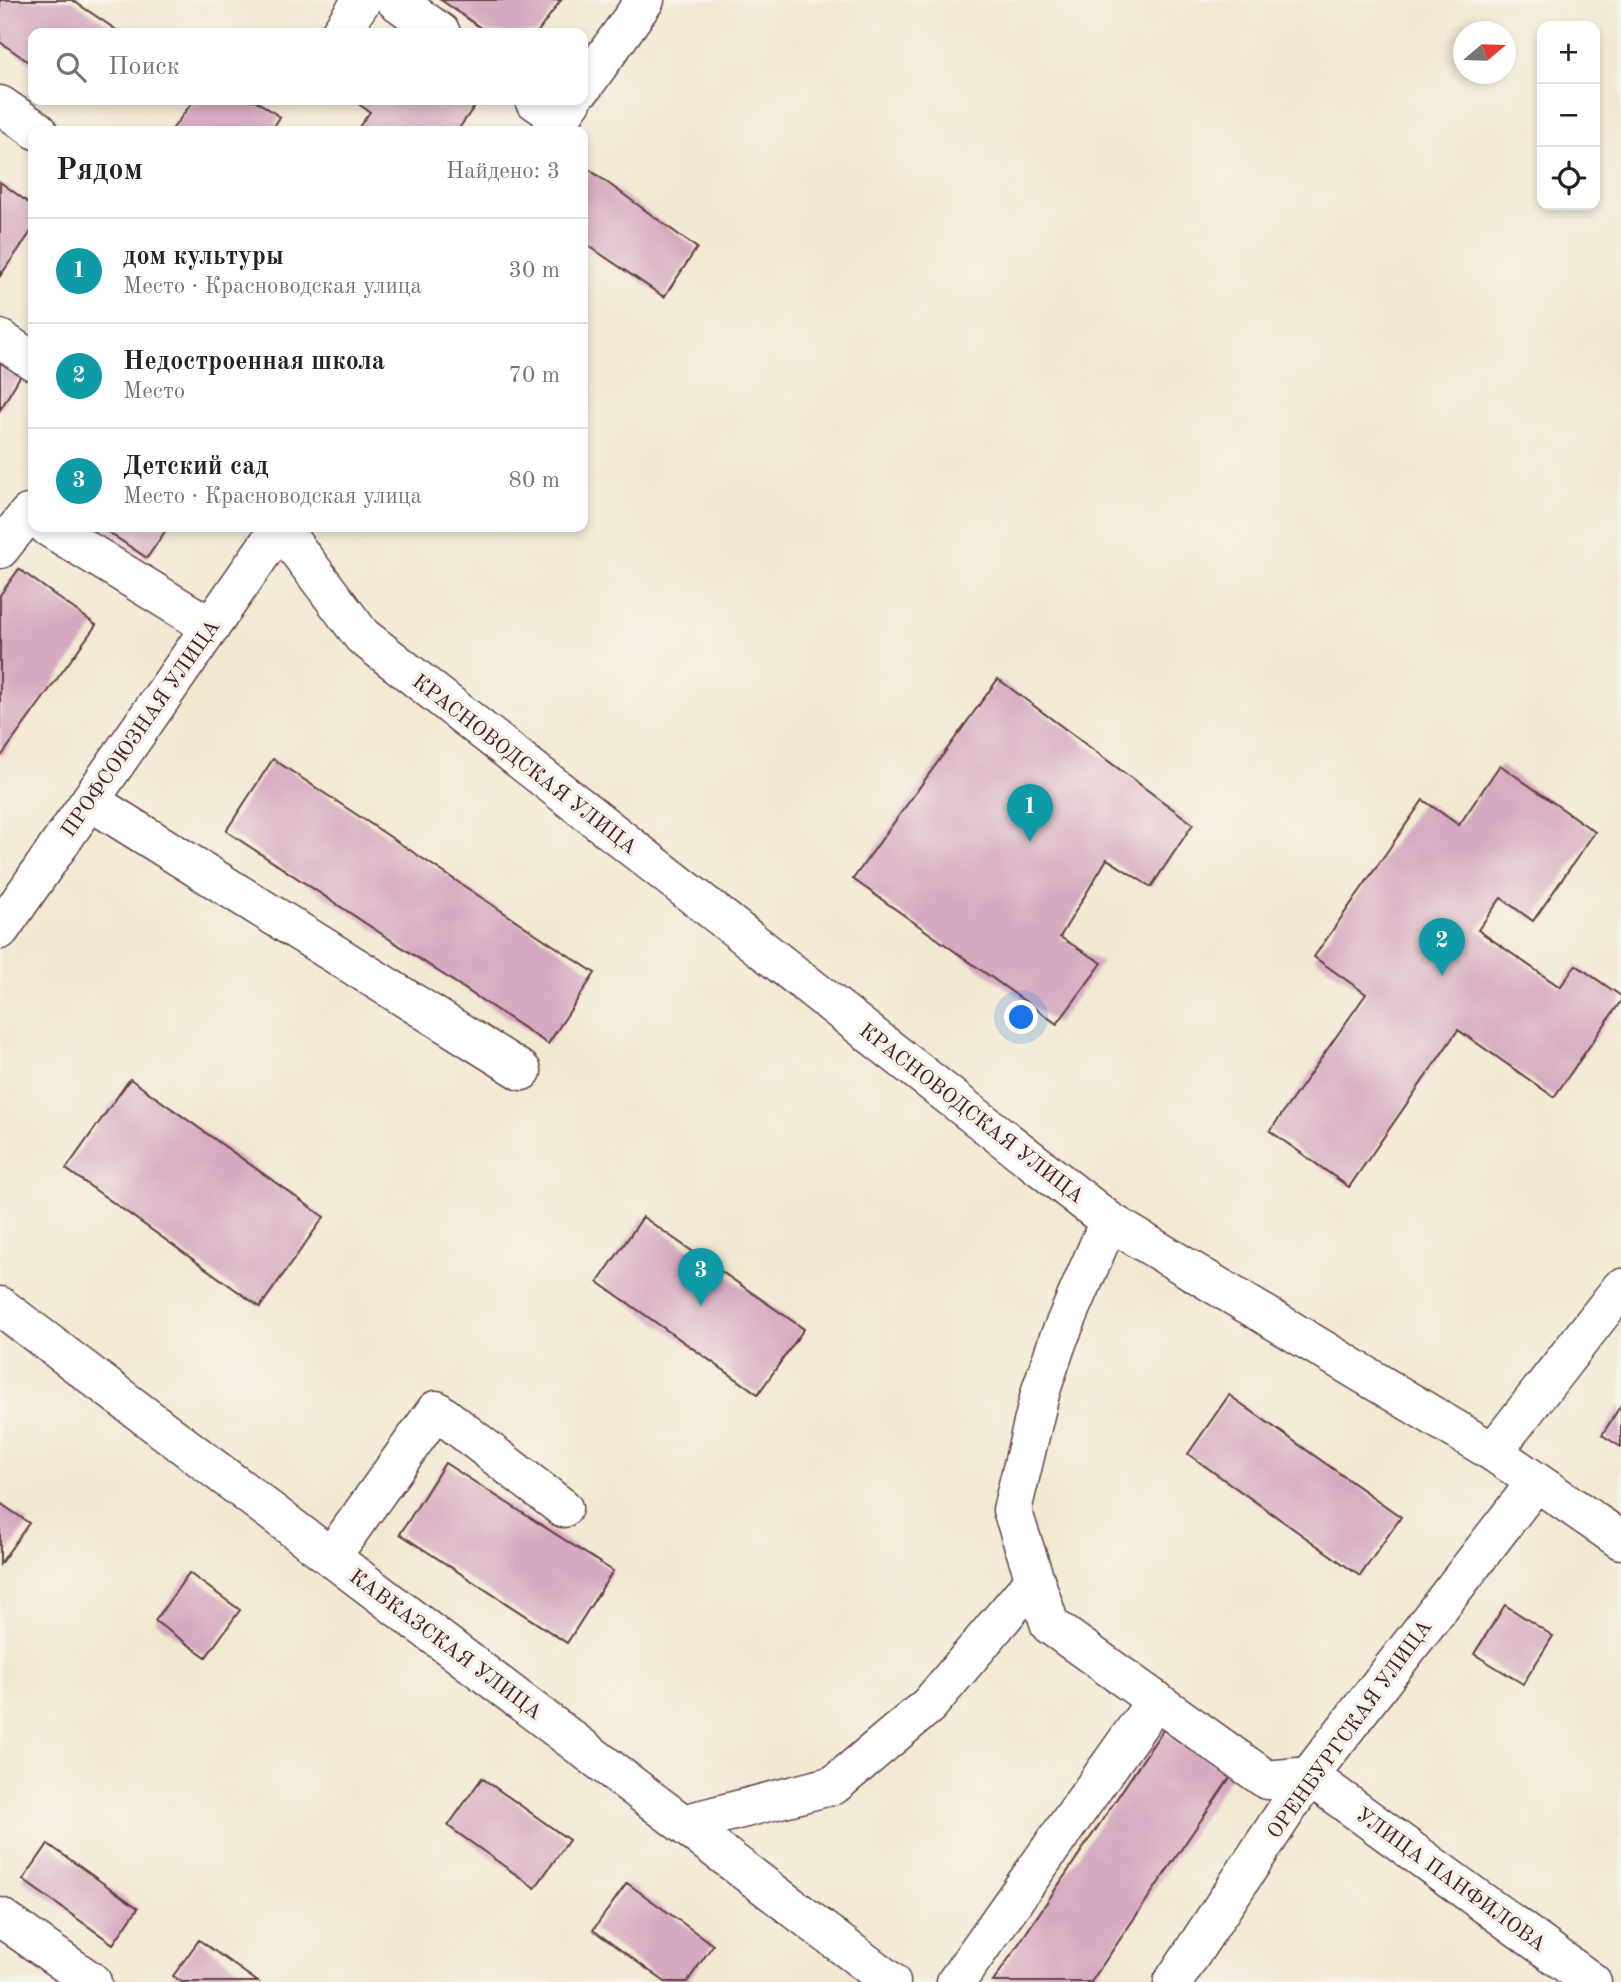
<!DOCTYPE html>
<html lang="ru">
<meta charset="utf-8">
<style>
:root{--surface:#fff;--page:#f6f6f6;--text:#222;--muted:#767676;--line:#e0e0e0;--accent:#2563eb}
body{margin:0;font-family:"Old Standard TT",serif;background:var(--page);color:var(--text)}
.controls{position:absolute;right:21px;top:21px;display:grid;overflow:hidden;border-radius:14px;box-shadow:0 4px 10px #0003}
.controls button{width:63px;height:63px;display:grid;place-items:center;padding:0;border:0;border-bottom:2px solid var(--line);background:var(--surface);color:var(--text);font:35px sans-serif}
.compass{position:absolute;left:1453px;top:21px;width:63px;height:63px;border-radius:50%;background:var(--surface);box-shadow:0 4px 10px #0003;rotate:71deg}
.you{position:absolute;left:1022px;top:1018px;width:24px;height:24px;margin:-18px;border:5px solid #fff;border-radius:50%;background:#1a73e8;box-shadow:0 0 0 10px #1a73e833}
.badge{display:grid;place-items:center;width:46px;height:46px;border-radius:50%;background:var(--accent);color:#fff;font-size:23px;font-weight:700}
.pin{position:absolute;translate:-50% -58px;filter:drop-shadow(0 2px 4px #0008)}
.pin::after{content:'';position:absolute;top:37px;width:24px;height:21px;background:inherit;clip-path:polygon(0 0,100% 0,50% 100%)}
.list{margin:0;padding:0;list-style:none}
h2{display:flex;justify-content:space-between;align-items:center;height:91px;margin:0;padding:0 28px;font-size:30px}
h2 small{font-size:23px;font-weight:400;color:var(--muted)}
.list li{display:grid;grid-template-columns:46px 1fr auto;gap:21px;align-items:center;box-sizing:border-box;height:105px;padding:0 28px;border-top:2px solid var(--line)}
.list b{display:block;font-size:26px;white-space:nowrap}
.list p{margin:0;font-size:23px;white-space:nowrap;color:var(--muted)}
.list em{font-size:23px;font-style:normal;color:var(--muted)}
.icon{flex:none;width:38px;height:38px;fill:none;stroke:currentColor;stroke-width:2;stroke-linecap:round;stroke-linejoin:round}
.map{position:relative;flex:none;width:1621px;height:1982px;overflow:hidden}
.search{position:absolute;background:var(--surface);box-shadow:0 4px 10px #0003;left:28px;top:28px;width:560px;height:77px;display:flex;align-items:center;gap:18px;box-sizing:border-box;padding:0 24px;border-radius:14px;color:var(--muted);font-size:26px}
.panel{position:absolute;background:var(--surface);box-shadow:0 4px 10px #0003;left:28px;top:126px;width:560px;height:406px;border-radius:14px}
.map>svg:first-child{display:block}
.building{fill:#d6aac1}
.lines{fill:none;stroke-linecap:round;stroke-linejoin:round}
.minor-casing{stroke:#633d44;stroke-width:41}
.major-casing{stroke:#633d44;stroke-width:41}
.minor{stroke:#fff;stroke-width:38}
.major{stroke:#fff;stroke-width:38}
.labels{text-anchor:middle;stroke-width:7;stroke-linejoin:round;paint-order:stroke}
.street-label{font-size:21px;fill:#4a1f2b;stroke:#f7f3e8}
</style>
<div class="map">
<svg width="1621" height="1982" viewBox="0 0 1621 1982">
<rect width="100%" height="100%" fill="#f7f3e8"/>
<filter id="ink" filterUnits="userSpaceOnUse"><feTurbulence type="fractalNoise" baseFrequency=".0143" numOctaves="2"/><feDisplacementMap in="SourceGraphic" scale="14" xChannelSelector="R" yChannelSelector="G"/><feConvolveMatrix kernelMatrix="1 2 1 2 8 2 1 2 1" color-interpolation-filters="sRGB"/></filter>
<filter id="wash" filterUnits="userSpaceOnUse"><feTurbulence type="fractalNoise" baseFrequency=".00686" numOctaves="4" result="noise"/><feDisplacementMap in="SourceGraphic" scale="28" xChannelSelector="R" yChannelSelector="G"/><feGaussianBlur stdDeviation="1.57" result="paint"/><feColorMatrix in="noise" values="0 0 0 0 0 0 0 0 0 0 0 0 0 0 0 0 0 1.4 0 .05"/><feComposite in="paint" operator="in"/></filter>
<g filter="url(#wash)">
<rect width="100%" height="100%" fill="#f2e9d2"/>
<g id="blocks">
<path class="building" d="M0 0H72L121 33H33V65L0 42Z
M441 0H561L537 33H488Z
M194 100H255L280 117 271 131H171Z
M359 100H479L457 131H356L370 112 357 103Z
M590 170 697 248 664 297 583 242V182Z
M0 182 33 206V229L0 276Z
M0 360 22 373 0 410Z
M101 527H168L147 558Z
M19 569 96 625 0 758V595Z
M998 679 1193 824 1151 887 1107 859 1060 937 1102 963 1057 1024 853 879Z
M273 759 595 973 548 1044 226 831Z
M1500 765 1595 832 1533 921 1501 898 1478 930 1560 987 1576 965 1621 996V1001L1554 1097 1458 1030 1349 1187 1270 1131 1366 994 1314 957 1423 800 1459 825Z
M130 1079 324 1217 260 1307 66 1169Z
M643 1217 804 1329 758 1394 598 1282Z
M1229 1395 1401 1517 1360 1576 1188 1454Z
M1621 1405V1447L1602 1435Z
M445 1463 613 1571 567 1643 400 1534Z
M0 1503 29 1523 0 1564Z
M189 1573 240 1610 206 1657 155 1621Z
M1505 1605 1553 1636 1523 1684 1474 1654Z
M1163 1730 1231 1776 1091 1982H993Z
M482 1778 569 1840 535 1888 448 1826Z
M48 1844 138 1908 113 1944 23 1880Z
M627 1883 713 1945 687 1982H665L593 1930Z
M199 1940 258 1982H182L173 1976Z"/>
</g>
</g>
<g filter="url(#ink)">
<use href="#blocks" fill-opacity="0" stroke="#633d44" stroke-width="2"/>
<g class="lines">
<defs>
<path id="minor" d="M395 0 441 33
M340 33 362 0
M534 100 560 118
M0 105 38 131
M0 339 33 361
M48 527 211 627
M0 549 28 514 33 518
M90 801 522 1071
M0 930 280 527
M1109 1221 1058 1340 1041 1390 1012 1510 1050 1625 1267 1780 1309 1776 1592 1982
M0 1306 891 1982
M1493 1452 1621 1288
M331 1557 436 1410 563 1508
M683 1824 834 1785 929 1705 1035 1579
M0 1917 92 1982
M956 1982 1156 1700
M1173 1982 1309 1776 1536 1482"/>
<path id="major" d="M583 87 645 0
M551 131 573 100
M280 527 362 636 1109 1221 1493 1452 1621 1540"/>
</defs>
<use href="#minor" class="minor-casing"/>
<use href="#major" class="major-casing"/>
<use href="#minor" class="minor"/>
<use href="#major" class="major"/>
</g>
</g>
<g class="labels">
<g class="street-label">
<text transform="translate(140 728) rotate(-55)" y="7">ПРОФСОЮЗНАЯ УЛИЦА</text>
<text transform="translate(525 764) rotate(38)" y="7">КРАСНОВОДСКАЯ УЛИЦА</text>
<text transform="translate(972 1113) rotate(38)" y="7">КРАСНОВОДСКАЯ УЛИЦА</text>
<text transform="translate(446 1644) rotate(37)" y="7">КАВКАЗСКАЯ УЛИЦА</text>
<text transform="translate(1349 1729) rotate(-54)" y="7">ОРЕНБУРГСКАЯ УЛИЦА</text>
<text transform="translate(1451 1879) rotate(36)" y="7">УЛИЦА ПАНФИЛОВА</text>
</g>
</g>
</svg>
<div class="controls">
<button>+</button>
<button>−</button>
<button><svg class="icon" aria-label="locate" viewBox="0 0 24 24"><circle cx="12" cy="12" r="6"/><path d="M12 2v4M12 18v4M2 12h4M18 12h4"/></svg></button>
</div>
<svg class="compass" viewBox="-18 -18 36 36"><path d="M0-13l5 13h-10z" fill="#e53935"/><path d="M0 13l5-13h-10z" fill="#767676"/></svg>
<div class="you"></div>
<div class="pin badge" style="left:1030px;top:842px;background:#0f9aa8">1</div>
<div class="pin badge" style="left:1442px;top:976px;background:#0f9aa8">2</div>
<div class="pin badge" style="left:701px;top:1306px;background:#0f9aa8">3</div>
<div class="search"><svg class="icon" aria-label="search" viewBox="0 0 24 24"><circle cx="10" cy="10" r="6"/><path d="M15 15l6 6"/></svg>Поиск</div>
<section class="panel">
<h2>Рядом<small>Найдено: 3</small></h2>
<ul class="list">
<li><span class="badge" style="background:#0f9aa8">1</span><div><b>дом культуры</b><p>Место · Красноводская улица</p></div><em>30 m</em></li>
<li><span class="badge" style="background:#0f9aa8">2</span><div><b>Недостроенная школа</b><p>Место</p></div><em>70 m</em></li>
<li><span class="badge" style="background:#0f9aa8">3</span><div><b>Детский сад</b><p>Место · Красноводская улица</p></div><em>80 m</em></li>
</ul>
</section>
</div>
